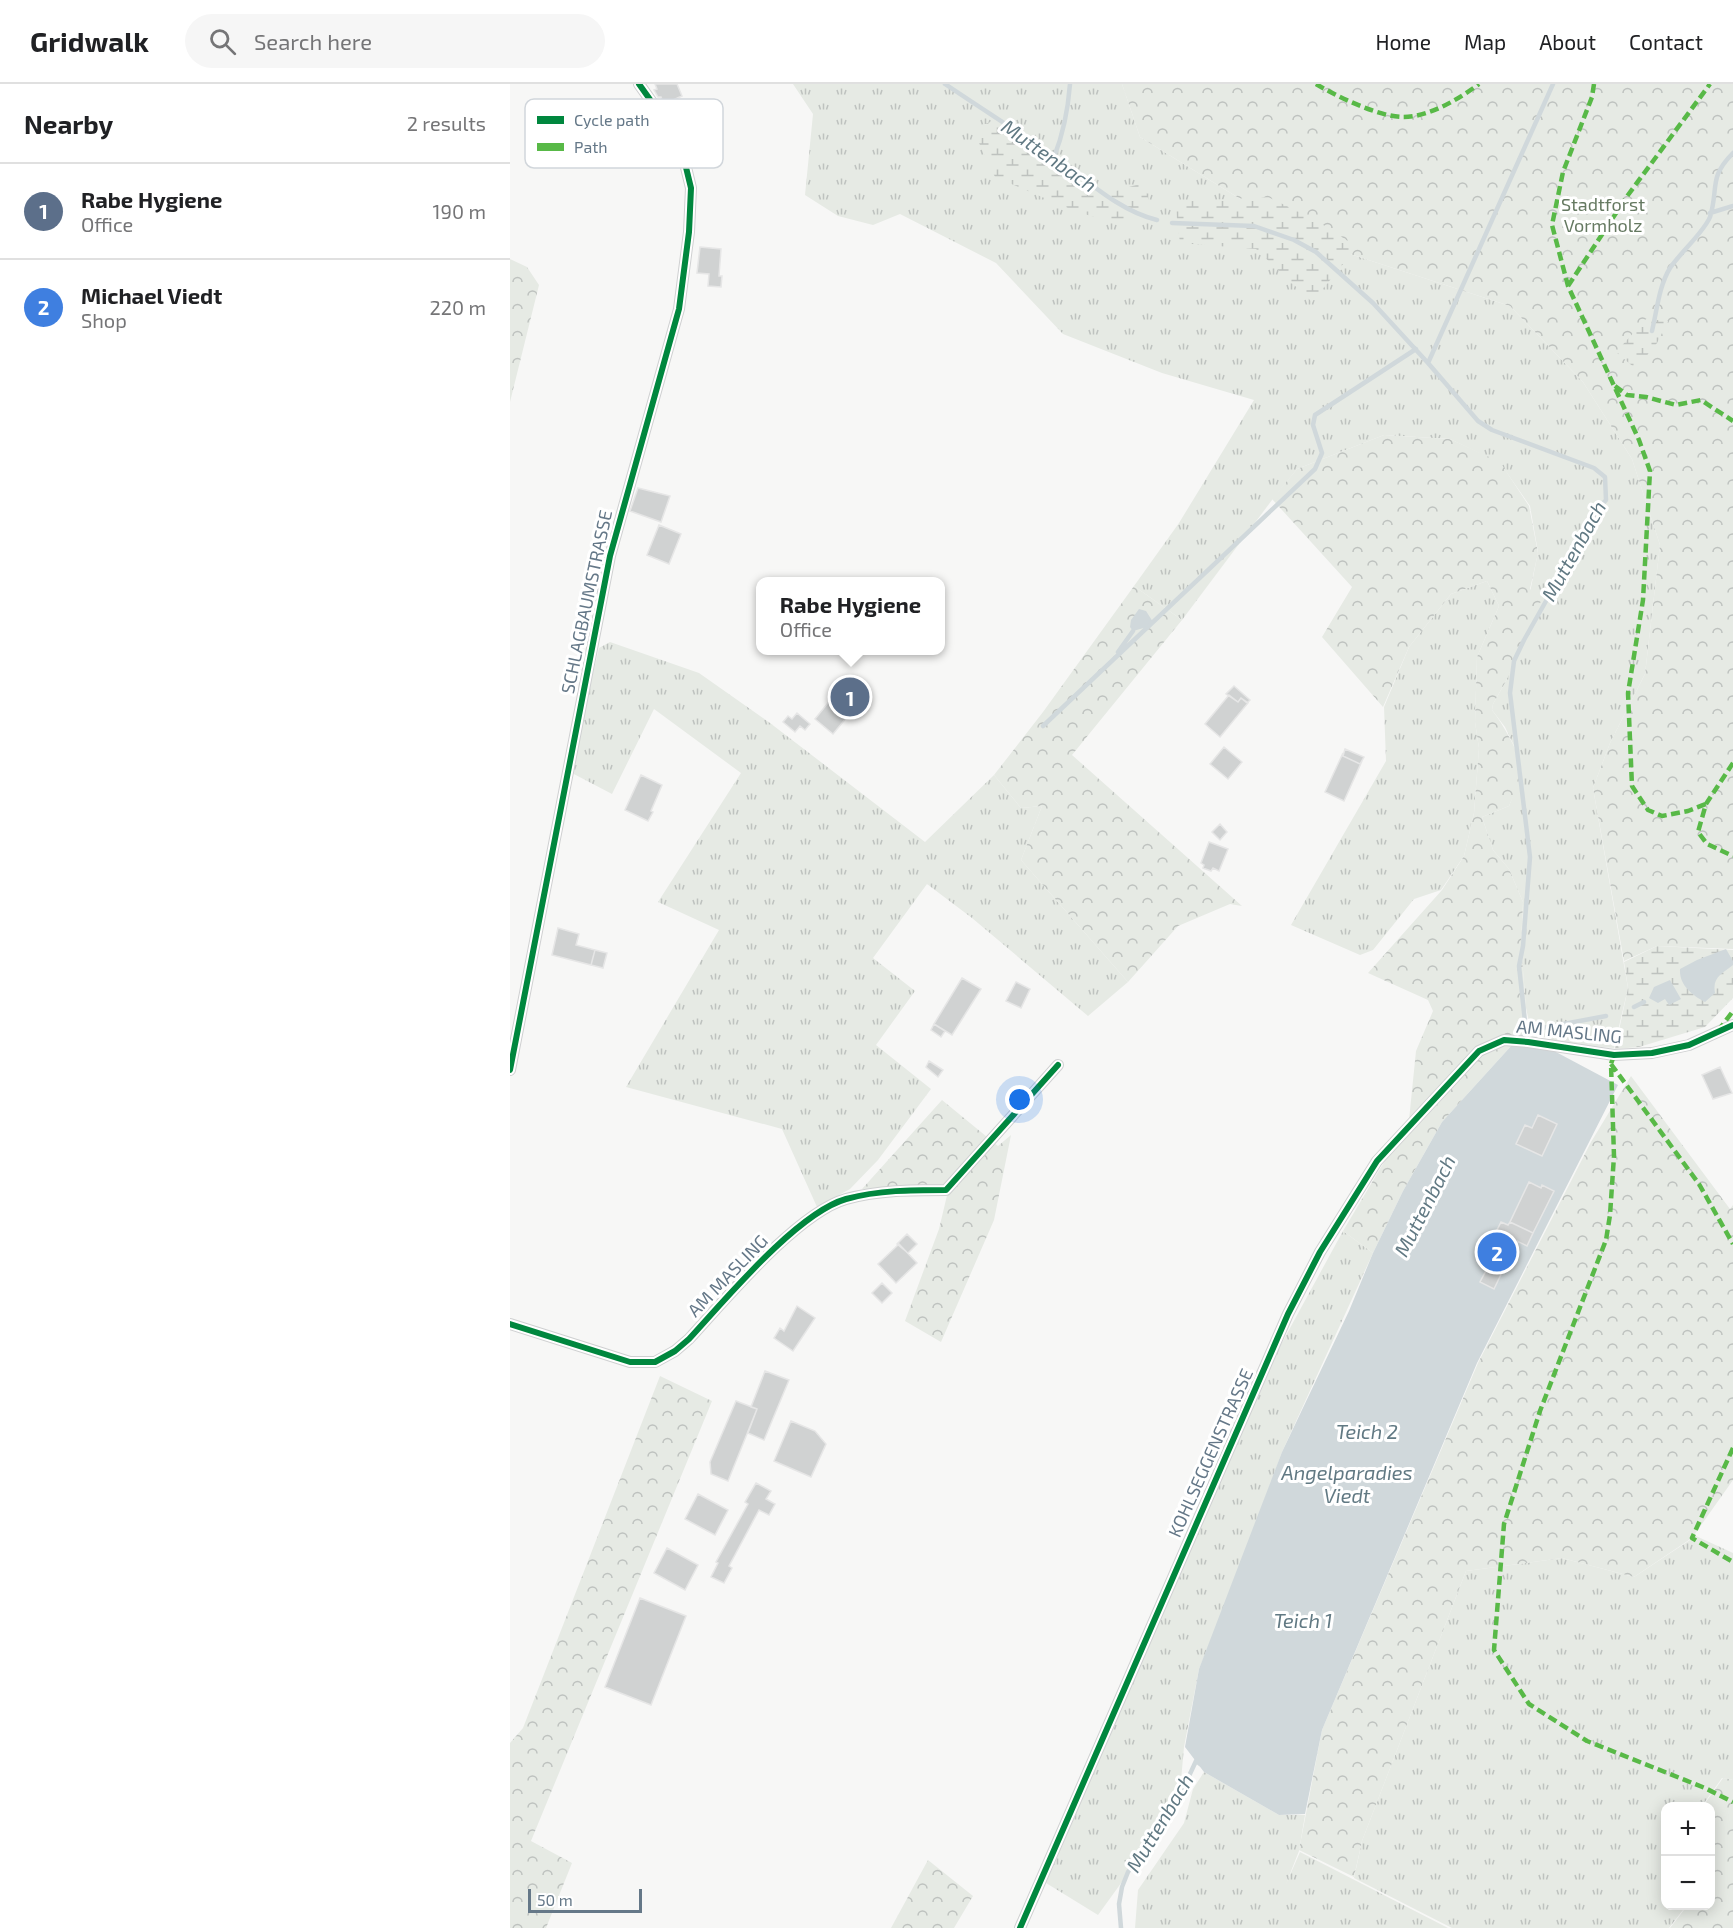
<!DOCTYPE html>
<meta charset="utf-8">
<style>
:root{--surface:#fff;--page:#f6f6f6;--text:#202124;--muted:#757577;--line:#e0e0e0;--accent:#565c62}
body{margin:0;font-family:"Exo 2",sans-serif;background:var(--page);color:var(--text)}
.controls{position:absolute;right:18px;bottom:18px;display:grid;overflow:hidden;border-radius:12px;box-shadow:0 3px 15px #0003}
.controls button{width:54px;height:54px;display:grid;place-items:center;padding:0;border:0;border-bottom:2px solid var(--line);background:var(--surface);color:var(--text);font:30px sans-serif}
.scale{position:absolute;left:18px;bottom:15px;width:114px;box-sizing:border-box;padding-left:6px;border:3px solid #657888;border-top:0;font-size:16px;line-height:21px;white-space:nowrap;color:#657888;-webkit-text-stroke:4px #fff;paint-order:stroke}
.you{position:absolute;left:510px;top:1016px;width:21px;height:21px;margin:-15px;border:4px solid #fff;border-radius:50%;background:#1a73e8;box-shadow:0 0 0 9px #1a73e833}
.badge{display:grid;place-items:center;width:39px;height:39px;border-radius:50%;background:var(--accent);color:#fff;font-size:20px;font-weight:700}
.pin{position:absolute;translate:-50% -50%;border:3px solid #fff;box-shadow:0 2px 6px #0006}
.popup{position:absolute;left:246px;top:493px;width:189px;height:78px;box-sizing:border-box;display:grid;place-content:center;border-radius:12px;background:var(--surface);filter:drop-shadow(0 2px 4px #0005);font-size:20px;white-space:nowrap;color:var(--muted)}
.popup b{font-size:22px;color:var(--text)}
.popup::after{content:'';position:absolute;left:50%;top:100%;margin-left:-12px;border:12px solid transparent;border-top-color:var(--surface)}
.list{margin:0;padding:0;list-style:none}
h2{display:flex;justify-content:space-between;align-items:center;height:78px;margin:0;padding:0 24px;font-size:26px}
h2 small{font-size:20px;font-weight:400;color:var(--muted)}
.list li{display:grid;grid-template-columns:39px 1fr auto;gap:18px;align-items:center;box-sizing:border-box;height:96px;padding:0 24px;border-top:2px solid var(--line)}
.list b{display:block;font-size:22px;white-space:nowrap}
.list p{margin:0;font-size:20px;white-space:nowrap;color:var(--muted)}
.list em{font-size:20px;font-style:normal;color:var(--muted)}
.icon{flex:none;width:33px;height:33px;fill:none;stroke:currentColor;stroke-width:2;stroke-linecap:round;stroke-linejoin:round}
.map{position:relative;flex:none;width:1223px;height:1844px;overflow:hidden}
header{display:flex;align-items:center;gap:36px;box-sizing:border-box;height:84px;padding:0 30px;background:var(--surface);border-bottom:2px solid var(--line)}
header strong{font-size:28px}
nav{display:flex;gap:33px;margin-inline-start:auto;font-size:21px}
.search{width:420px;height:54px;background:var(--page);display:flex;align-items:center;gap:15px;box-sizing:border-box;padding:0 21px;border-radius:33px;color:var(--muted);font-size:22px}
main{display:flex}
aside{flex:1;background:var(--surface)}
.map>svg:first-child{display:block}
.grass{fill:url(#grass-tufts)}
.forest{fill:url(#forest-crowns)}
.wetland{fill:url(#wetland-marsh)}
.water{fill:#d0d8db}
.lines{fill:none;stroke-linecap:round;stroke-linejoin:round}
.stream{stroke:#d0d8db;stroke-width:4.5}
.building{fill:#d0d2d2;stroke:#e6e6e6;stroke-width:1.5}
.minor{stroke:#cfd0d1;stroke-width:12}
.quiet{stroke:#58b947;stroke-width:4.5;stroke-dasharray:9 4.5;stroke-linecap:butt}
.cycleway-casing{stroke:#fff;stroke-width:10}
.cycleway{stroke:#00873e;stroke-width:6}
.labels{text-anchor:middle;stroke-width:6;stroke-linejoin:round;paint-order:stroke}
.park-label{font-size:18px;fill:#657961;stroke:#fff}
.street-label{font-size:18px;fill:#657888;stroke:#fff}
.water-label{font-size:20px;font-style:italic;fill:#617983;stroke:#fff}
.key{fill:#fff;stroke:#d1d6db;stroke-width:1.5}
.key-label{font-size:16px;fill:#657888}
</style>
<header>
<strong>Gridwalk</strong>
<div class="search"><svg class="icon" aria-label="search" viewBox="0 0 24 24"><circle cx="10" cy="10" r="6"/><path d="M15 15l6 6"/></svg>Search here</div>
<nav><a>Home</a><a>Map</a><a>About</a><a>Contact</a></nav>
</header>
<main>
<aside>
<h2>Nearby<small>2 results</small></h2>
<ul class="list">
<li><span class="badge" style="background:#5c6f8a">1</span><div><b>Rabe Hygiene</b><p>Office</p></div><em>190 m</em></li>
<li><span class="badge" style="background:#3f7fe0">2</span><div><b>Michael Viedt</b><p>Shop</p></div><em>220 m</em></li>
</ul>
</aside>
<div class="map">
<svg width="1223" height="1844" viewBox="0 0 1223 1844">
<defs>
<pattern id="grass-tufts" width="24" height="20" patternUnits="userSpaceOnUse" patternTransform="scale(1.5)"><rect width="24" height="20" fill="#e6eae4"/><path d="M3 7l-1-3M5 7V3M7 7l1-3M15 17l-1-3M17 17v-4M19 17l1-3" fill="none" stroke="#bec2bf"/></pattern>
<pattern id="forest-crowns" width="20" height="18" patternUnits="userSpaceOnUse" patternTransform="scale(1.5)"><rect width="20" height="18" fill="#e6eae4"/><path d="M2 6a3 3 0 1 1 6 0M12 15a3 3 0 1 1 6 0" fill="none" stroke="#bec2bf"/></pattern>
<pattern id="wetland-marsh" width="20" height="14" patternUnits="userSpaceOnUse" patternTransform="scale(1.5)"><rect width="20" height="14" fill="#e6eae4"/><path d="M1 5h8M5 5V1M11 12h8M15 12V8" fill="none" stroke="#bec2bf"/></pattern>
</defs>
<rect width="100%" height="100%" fill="#f7f7f6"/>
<path class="grass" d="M283 0H612L630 53 797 156 1000 222 1073 298 1122 375 1150 461 1135 590 1100 659 1083 704 1118 904 1104 964 1041 958 1020 942 1016 924 1011 861 1013 818 999 785 983 766 972 733 999 722 1012 689 1004 662 995 643 982 626 983 620 996 597 1009 564 1028 468 1020 422 990 379 940 355 874 351 787 385 762 416 672 536 624 502 669 439 744 316 652 289 553 250 486 179 390 130 363 141 328 132 295 111 303 30Z
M977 497 989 522 967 573 965 638 969 664 964 729 954 772 931 806 904 815 863 866 850 871 781 841 876 677 874 623 899 563 941 510Z
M100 558 189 589 260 639 415 758 484 691 511 724 532 722 511 776 618 898 578 932 462 834 417 800 363 874 405 907 366 961 421 1005 368 1076 340 1105 307 1123 272 1045 116 1003 209 846 148 818 231 689 144 625 102 710 60 688 89 564Z
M833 1147 863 1169 772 1368 719 1512 689 1585 674 1663 669 1719 588 1831 536 1799 762 1277Z
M1186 1452 1223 1469V1696L1212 1694 1192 1722H1156V1822H1176L1159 1844H942L844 1794 852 1757 956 1487 1052 1474 1124 1493Z
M694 1688 769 1731H795L789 1767 776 1800 790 1768 938 1844H625L628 1806 674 1739 683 1705Z"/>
<path class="forest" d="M612 0H1223V865L1147 862 1114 877 1083 704 1100 659 1135 590 1150 461 1122 375 1073 298 1000 222 797 156 630 53Z
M0 175 17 183 29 201 0 318Z
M874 351 940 355 990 378 1019 422 1028 469 1020 505 1031 517 996 597 983 620 982 626C992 639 1014 674 1011 691 1010 701 1003 712 999 722L972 733 983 766 999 785 1013 818 1011 861 1016 924 1012 950 932 1038 893 1107 863 1169 833 1147 899 1036 906 967 923 927 918 916 858 889 932 806 954 772 964 729 969 664 965 638 967 573 989 522 977 497 941 510 899 563 873 623 812 553 842 503 762 415 787 385Z
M624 502 672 536 562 671 732 822 720 820 668 842 618 898 511 776 532 722 511 724 484 691 533 628Z
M1121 992 1220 1125 1223 1121V1396L1182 1454 1124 1493 1052 1474 956 1487 852 1757 844 1793 789 1766 812 1646 968 1279 1081 1058Z
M432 1016 488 1062 501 1051 484 1136 431 1258 395 1237 429 1145 439 1103 352 1105Z
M150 1292 202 1317 21 1757 62 1779 36 1844H0V1659L13 1644Z
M1213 1694 1223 1696V1844H1160L1177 1822H1200V1722H1193Z
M418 1776 463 1812 444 1844H381Z"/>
<path class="wetland" d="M487 36 595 110 633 99 640 120 610 141 565 127 485 93 462 44Z
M758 113 804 135 847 163 802 218 746 165 670 159 665 118Z
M1136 235 1158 237 1147 259 1126 285 1106 268Z
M1147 862 1223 866V914L1195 943 1129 963 1105 965 1118 904 1114 878Z"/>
<path class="water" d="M629 525 636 527 643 538 637 543 623 547 620 543 621 536Z
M1216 865 1223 877V881C1212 890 1202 893 1205 909L1195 918C1182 911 1169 901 1170 885L1187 876Z
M1160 896 1171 915 1159 921 1155 915 1148 919 1139 914 1144 903Z
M1012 950 1108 1001 967 1279 812 1646 795 1730 769 1731 694 1688 675 1663 689 1585 772 1368 839 1227 863 1169 893 1107 932 1038Z"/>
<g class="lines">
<path class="stream" d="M435 0C472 25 510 49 546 74 577 96 609 127 647 136
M544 73C554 48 558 26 560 0
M1200 129 1223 122
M662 139 744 142 784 156 806 168 863 219 918 279 968 337 982 346 1084 384 1095 393 1096 416 1088 425 1014 556 1004 577 1000 609 1020 773 1013 862 1009 882 1016 947 1096 932
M1142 247C1147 226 1149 202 1160 184 1170 169 1194 148 1200 133 1209 104 1198 94 1223 69
M918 279 1043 0
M608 568 623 547
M533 642 805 385 812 369 803 341 805 331 906 265
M1124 923 1134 918
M611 1844 609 1820 612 1803 618 1788 666 1720 686 1677 690 1680"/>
</g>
<path class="building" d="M145 0H167L172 12 154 20 151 13H148L144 6 147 5Z
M183 25 188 35 173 41 168 31Z
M190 163 211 165 209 192H212L211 203 198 202 199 190 187 189Z
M128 404 160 412 151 438 120 427Z
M149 441 171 450 159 480 137 471Z
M342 598 356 610 323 650 305 635 326 609 329 612Z
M724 602 740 616 737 619 731 614 728 618 716 610Z
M719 611 728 618 731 614 738 619 710 653 695 640Z
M287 629 300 640 295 646 290 642 285 648 273 638 278 632 282 635Z
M714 663 732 678 718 695 700 680Z
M835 665 854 673 850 680 833 672Z
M833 669V672L850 680 852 677 834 717 815 708Z
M131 691 152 701 141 727 143 728 138 737 115 726Z
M710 740 717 748 710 756 702 748Z
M699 758 718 765 709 787 703 784 701 787 693 784 694 781 691 779Z
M48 844 69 850 66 861 85 866 81 881 42 871Z
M85 866 97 869 93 884 81 881Z
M452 894 471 905 442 951 424 940Z
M506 898 520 905 511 924 496 917Z
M424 940 435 947 431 953 421 946Z
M419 977 433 986 428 993 416 983Z
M1210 983 1222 1009 1203 1015 1192 991Z
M1028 1031 1047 1040 1032 1072 1006 1060 1015 1041 1022 1044Z
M1019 1098 1031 1104 1032 1101 1044 1107 1023 1149 1000 1138Z
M991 1138 998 1141 1000 1138 1023 1149 1017 1162 1007 1157 984 1205 970 1198 980 1179 970 1174 977 1159 980 1160Z
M397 1150 407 1160 398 1169 387 1160Z
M389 1160 407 1179 386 1199 368 1180Z
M372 1199 382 1209 372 1219 362 1209Z
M287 1222 305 1234 283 1267 264 1254 270 1244 274 1247Z
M255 1287 279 1296 254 1356 238 1349 247 1325 241 1323Z
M226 1317 247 1325 218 1397 201 1390 200 1378Z
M281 1337 305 1347 316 1360 301 1393 264 1377Z
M246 1399 261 1407 256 1415 265 1420 259 1431 249 1426 219 1482 222 1484 214 1499 201 1493 208 1479 206 1478 238 1420 235 1418Z
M188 1410 218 1426 205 1451 175 1435Z
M157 1464 188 1481 175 1506 144 1489Z
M130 1514 176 1532 141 1621 95 1603Z"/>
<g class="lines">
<path class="minor" d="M0 986 100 472 169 225 179 148 181 104 173 71 151 31 129 0
M0 1240 120 1278H145L165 1267 179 1255C215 1216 287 1129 336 1115 369 1106 402 1106 436 1106L548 981
M510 1844 778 1230 810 1168 867 1077 969 967 994 956 1018 958 1104 971 1142 969 1179 961 1223 941"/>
<path class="quiet" d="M806 0C826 12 869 33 893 33 919 33 949 15 969 0
M1084 0 1082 13 1053 88 1042 141 1058 202 1129 356 1140 387 1133 516 1118 609 1122 702 1138 726 1152 732 1178 727 1196 720
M1058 202 1118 111 1200 0
M1105 302 1117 311 1136 313 1166 321 1191 316 1223 337
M1223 679 1196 720 1188 748 1197 760 1223 772
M1208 947 1223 927
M1104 971 1101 980 1104 1072 1100 1131 1096 1156 1030 1327 994 1440 984 1566 1019 1620 1077 1657 1195 1704 1223 1718
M1101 980 1189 1100 1223 1160
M1223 1364 1182 1454 1223 1478"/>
<defs>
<path id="cycleway" d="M0 986 100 472 169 225 179 148 181 104 173 71 151 31 129 0
M0 1240 120 1278H145L165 1267 179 1255C215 1216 287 1129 336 1115 369 1106 402 1106 436 1106L548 981
M510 1844 778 1230 810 1168 867 1077 969 967 994 956 1018 958 1104 971 1142 969 1179 961 1223 941"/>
</defs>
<use href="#cycleway" class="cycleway-casing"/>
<use href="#cycleway" class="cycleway"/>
</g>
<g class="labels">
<g class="park-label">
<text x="1093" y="127">Stadtforst<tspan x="1093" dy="21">Vormholz</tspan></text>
</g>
<g class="street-label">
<text transform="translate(77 518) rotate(-78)" y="6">SCHLAGBAUMSTRASSE</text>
<text transform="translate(1059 948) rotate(6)" y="6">AM MASLING</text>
<text transform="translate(218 1192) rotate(-46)" y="6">AM MASLING</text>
<text transform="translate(701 1369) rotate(-66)" y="6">KOHLSEGGENSTRASSE</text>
</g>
<g class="water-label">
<text transform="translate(539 72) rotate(35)" y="7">Muttenbach</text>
<text transform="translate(1064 467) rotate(-61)" y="7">Muttenbach</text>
<text transform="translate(915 1122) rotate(-63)" y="7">Muttenbach</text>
<text x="857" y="1355">Teich 2</text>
<text x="837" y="1396">Angelparadies<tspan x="837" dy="23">Viedt</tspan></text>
<text x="793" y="1544">Teich 1</text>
<text transform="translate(650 1739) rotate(-59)" y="7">Muttenbach</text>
</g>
</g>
<rect x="15" y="15" width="198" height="69" rx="9" class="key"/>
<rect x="27" y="32" width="27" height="8" fill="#00873e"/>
<rect x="27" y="59" width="27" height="8" fill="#58b947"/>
<g class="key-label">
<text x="64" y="42">Cycle path</text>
<text x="64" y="69">Path</text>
</g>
</svg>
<div class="controls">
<button>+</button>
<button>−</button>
</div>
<div class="scale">50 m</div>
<div class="you"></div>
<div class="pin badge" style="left:340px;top:613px;background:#5c6f8a">1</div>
<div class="popup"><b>Rabe Hygiene</b>Office</div>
<div class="pin badge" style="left:987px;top:1168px;background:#3f7fe0">2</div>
</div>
</main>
